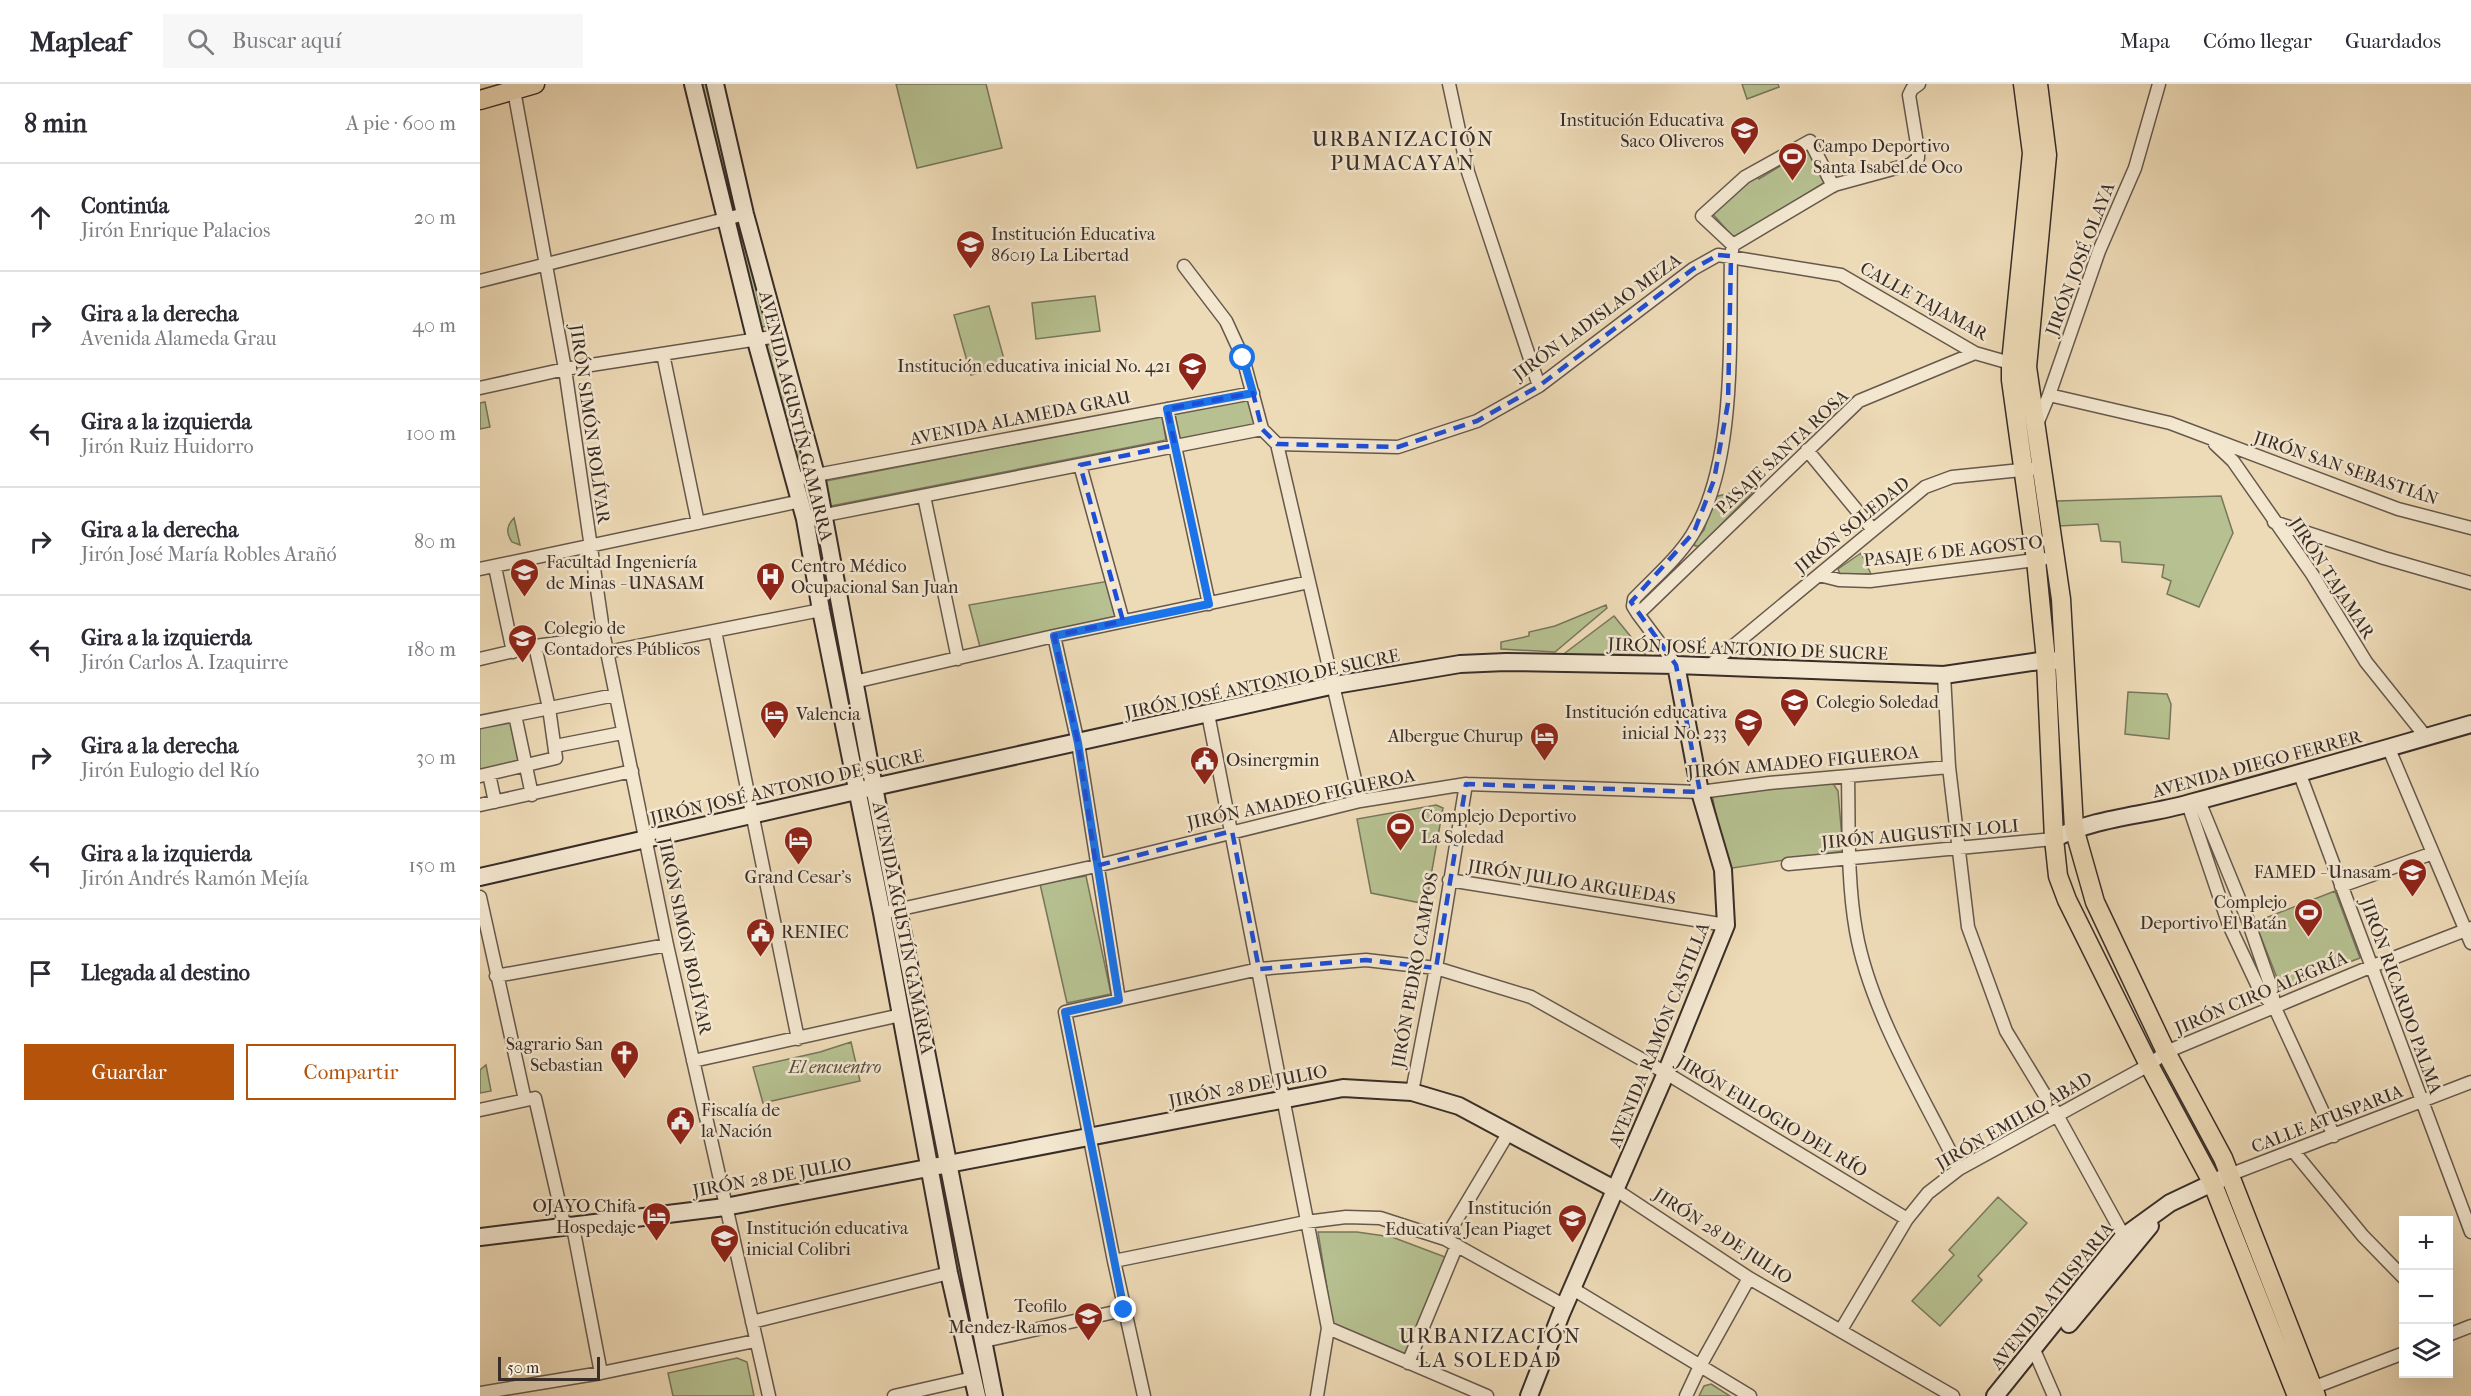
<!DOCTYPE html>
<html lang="es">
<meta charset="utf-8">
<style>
:root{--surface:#fff;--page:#f7f7f7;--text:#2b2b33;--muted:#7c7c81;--line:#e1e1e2;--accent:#b45309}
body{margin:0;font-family:"IM FELL French Canon",serif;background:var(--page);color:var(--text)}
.controls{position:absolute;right:18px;bottom:18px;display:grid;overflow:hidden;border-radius:0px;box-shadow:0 6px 24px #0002}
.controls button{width:54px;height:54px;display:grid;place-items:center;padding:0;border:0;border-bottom:2px solid var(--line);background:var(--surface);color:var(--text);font:30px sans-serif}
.scale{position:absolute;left:18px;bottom:15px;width:102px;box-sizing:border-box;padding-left:6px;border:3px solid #392d28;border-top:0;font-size:16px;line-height:21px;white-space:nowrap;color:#392d28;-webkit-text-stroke:4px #f3e7d0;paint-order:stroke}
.stop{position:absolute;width:18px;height:18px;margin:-14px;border:4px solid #1a73e8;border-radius:50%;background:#fff}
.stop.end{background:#1a73e8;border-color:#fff;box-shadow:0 2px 6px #0008}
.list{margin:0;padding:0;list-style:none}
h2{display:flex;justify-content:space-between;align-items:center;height:78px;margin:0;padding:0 24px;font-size:26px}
h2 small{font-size:20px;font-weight:400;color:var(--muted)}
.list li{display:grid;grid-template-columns:39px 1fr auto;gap:18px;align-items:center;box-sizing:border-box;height:108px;padding:0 24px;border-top:2px solid var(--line)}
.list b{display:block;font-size:22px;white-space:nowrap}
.list p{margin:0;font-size:20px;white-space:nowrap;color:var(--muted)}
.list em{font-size:20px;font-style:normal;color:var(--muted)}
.actions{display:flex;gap:12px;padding:18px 24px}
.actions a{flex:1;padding:14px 0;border:2px solid var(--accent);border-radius:0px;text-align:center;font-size:21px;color:var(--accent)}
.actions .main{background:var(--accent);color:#fff}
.icon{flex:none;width:33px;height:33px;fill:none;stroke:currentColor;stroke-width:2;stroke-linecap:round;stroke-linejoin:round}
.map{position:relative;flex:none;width:1991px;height:1312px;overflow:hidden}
header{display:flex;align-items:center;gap:36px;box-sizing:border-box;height:84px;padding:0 30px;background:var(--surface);border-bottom:2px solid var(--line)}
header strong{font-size:28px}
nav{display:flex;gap:33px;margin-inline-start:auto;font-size:21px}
.search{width:420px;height:54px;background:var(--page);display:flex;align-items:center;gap:15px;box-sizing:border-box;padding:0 21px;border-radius:0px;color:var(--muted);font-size:22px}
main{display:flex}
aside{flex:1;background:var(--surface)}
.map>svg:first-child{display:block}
.green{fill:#b6c090;stroke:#78765c;stroke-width:1.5}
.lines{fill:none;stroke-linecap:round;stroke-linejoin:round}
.street-casing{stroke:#66584c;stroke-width:15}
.secondary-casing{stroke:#392d28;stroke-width:20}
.primary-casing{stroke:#392d28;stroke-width:21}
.street{stroke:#f3e7d0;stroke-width:12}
.secondary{stroke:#f3e7d0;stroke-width:16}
.primary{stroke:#eddab6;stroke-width:18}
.route{stroke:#1a73e8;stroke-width:8}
.marked{fill:none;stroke:#1d4ed8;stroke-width:4.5;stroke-dasharray:12 8;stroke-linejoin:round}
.labels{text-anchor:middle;stroke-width:5;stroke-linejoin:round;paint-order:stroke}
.poi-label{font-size:18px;fill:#392d28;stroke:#f3e7d0;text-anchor:start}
.street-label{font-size:18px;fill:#392d28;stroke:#f3e7d0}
.park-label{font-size:18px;font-style:italic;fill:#524a3d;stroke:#f3e7d0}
.quarter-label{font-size:21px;letter-spacing:1.5px;fill:#392d28;stroke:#f3e7d0}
</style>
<header>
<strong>Mapleaf</strong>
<div class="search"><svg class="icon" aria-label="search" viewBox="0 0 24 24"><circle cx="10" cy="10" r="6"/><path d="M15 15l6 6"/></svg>Buscar aquí</div>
<nav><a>Mapa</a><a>Cómo llegar</a><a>Guardados</a></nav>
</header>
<main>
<aside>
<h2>8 min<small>A pie · 600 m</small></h2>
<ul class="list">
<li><svg class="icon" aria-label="ahead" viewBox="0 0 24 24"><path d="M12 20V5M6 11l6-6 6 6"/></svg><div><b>Continúa</b><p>Jirón Enrique Palacios</p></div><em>20 m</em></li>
<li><svg class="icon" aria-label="right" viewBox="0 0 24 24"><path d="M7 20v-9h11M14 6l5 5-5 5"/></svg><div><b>Gira a la derecha</b><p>Avenida Alameda Grau</p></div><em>40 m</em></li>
<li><svg class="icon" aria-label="left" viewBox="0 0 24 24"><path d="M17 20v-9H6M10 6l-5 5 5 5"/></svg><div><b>Gira a la izquierda</b><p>Jirón Ruiz Huidorro</p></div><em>100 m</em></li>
<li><svg class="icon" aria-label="right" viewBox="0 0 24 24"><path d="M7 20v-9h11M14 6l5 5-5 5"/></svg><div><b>Gira a la derecha</b><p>Jirón José María Robles Arañó</p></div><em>80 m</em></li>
<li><svg class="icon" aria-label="left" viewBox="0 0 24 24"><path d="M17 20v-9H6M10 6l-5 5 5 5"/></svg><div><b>Gira a la izquierda</b><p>Jirón Carlos A. Izaquirre</p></div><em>180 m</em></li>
<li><svg class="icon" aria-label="right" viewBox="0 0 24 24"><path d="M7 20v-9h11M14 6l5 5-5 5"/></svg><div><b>Gira a la derecha</b><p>Jirón Eulogio del Río</p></div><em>30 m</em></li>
<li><svg class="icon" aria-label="left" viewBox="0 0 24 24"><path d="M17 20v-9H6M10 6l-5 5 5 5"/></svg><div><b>Gira a la izquierda</b><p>Jirón Andrés Ramón Mejía</p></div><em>150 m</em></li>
<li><svg class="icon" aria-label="arrive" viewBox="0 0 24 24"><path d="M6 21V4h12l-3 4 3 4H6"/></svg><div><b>Llegada al destino</b></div></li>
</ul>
<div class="actions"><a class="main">Guardar</a><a>Compartir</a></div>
</aside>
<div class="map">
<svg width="1991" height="1312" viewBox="0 0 1991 1312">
<rect width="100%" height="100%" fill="#eddab6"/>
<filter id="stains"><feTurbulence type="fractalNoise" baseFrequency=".00333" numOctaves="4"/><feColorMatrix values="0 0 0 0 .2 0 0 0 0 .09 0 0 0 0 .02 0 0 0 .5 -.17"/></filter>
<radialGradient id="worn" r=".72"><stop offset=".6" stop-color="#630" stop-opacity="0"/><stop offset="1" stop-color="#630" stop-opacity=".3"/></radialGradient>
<path class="green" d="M215 0H227L257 123 247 126Z
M416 0H506L522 64 437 84Z
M1262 0H1298L1299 3 1267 15Z
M1328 65 1347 97 1299 127V129L1253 153 1231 128 1276 90 1279 95Z
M265 152 289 241 277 245 254 154Z
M615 212 620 247 556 255 552 219Z
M509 222 526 282 491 291 474 231Z
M292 259 326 383 315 388 282 264Z
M770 311 777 342 698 356 690 329Z
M5 318 10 343 0 345V319Z
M682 332 686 356 351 422 346 397Z
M1263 406H1269L1272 409 1220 462H1215L1214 458 1224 446 1234 413Z
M1741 412 1753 449 1719 523 1687 510 1691 497 1682 493 1684 481 1642 478 1640 458 1621 457 1618 440 1579 442 1577 417Z
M34 434 40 461 32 458C26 449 26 442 34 434Z
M338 448 386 680 374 682 330 449Z
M1381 469 1391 490H1360L1358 485Z
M629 497 639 532 500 563 489 521Z
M1126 521 1127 524 1075 568 1021 565V558L1049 552V548L1075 542Z
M1134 532 1169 575 1081 572Z
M1648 608 1687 610 1691 620 1689 655 1645 650Z
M35 631 46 682 0 692V638Z
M1352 698 1358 707 1363 767 1246 785 1232 710Z
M956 721 963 724 946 820 891 809 877 735Z
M606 792 631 910 587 919 560 800Z
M1855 807 1880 874 1801 904 1775 838Z
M418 840 461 1061 454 1063 409 843Z
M371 958 380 997 283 1019 273 983 340 968Z
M6 981 11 1007 0 1009V986Z
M468 1093 511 1312H498L454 1094Z
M1518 1113 1547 1139 1498 1192 1502 1196 1460 1242 1432 1217 1474 1171 1469 1166Z
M838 1148H877L912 1153 965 1173 925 1273 853 1241Z
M257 1274 267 1278 274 1312H193L188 1289Z
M1231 1300 1250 1312H1219L1224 1302Z"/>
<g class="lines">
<defs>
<path id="street" d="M969 0 988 88 1059 302
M33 1 85 285 124 553 187 861 289 1312
M1253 161 1354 101 1431 80 1438 74V66L1429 11 1432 5 1439 0
M704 182 746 237 763 274 782 345 797 360 880 717
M0 197 265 130
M183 270 218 439
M0 304 85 285 298 252
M1569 311 1690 339 1918 425 1991 444
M687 325 729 520
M1557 340 1569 311 1619 167 1655 84 1679 0
M797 360 918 363 997 337 1059 302 1213 185 1238 171 1361 191 1495 269 1537 281
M1735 360 1753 377 1832 490 1886 578 1946 653
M1327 366 1393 446
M600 381 643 537
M315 395 773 309
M444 412 478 575
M325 435 782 345
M1794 438 1904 474 1991 499
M15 483 33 568
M0 485 321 417
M1339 491 1359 496 1390 497 1563 475
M1158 530 1379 317 1495 269
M235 547 318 955
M574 552 598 659 639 916
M127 568 341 526
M0 575 55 562 124 553
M1196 581 1158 530 1153 522 1154 515C1174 494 1197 475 1212 451 1257 379 1249 254 1251 172L1253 161 1222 132 1265 93 1330 57 1353 102
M1229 582 1445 403 1472 393 1551 385
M1464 591 1469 683 1488 843 1526 947 1577 1031 1647 1158
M374 598 574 552 829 498
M728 630 848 1244 837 1312
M35 631 135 611
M0 638 35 631 52 711
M75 662 142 649
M1909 665 1991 859
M1819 688 1991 1148
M9 690 15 718
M0 692 76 674 69 624 55 562
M1368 692C1369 743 1367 796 1376 847 1390 927 1443 1012 1479 1085
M1719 717 1767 834 1792 906 1794 922 1854 1052
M1708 720 1749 841 1781 909 1794 922
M0 721 152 687
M1308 780 1574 755
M969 796 1246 841
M1861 802 1953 769
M0 813 45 1016
M412 827 616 782 880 717 986 700 1220 708 1289 699 1469 683
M16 892 187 861
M213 977 421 931
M932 1008 956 884 986 700
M0 1026 55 1014 85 1144
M1814 1068 1883 1152 1924 1194
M1749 1091 1991 998
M1136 1106 1269 1194 1473 1312
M93 1143 121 1289
M965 1155 1029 1048
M634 1177 826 1138 866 1133 900 1134 965 1155 1085 1222
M1093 1205 1270 1312
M272 1238 469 1189
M848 1244 1007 1312
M1361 1246 1427 1135 1448 1109 1479 1085 1669 981 1686 968 1890 883 1991 844
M1968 1251 1991 1242
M504 1257 644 1226
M1554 1266 1574 1312
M928 1279 977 1161
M1827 1306 1924 1269
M0 1309 121 1289 275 1257
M414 1312 493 1294
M664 1312 634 1177 585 928 779 885 886 876 956 884 1051 913 1186 989 1427 1135
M1206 1312 1220 1282 1269 1194"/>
<path id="secondary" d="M213 0 276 257 325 435 341 526 402 829 469 1189 497 1312
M235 0 265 130 336 391 394 703 514 1312
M1574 755C1615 733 1665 732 1710 719 1804 694 1898 667 1991 640
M0 793 376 707 855 601 980 580 1026 578 1196 581 1464 591 1566 576 1580 577
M0 1153 245 1123 863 1004 932 1008 979 1022 1136 1106
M1589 1240 1670 1142
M1049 1312 1081 1230 1186 989 1246 841 1243 786 1220 708 1196 581
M1515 1312 1643 1153 1690 1119 1745 1093"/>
<path id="primary" d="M1543 0 1552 69 1531 279V296L1556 476 1566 576 1574 755 1578 792 1587 816 1669 981 1732 1098 1817 1312
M1558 0 1567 71 1547 283 1581 515 1594 744 1615 818 1686 968 1743 1074 1836 1312
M0 16 55 0"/>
</defs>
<use href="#street" class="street-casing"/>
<use href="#secondary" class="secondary-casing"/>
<use href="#primary" class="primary-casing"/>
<use href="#street" class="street"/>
<use href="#secondary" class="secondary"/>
<use href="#primary" class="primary"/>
</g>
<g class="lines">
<path class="route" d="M644 1226 585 928 639 916 598 659 574 552 729 520 687 325 773 309 763 274"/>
</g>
<path class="marked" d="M1238 171 1251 172 1248 319 1234 396 1214 448 1151 518 1196 581 1220 708 986 700 956 884 886 876 779 885 752 747 616 782 598 659 574 552 643 537 600 381 695 361 687 325 773 309 782 345 797 360 918 363 997 337 1059 302 1213 185Z"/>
<defs>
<symbol id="school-pin" viewBox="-11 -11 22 30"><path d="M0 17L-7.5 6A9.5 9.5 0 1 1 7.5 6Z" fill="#8f2418" stroke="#f3e7d0"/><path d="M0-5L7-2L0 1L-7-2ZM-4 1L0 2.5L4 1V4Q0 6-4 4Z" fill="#fff"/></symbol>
<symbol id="stadium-pin" viewBox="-11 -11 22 30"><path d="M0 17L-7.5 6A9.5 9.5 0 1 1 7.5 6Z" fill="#8f2418" stroke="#f3e7d0"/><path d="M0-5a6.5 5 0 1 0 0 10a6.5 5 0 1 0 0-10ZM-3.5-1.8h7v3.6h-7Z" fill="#fff"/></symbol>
<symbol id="university-pin" viewBox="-11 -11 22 30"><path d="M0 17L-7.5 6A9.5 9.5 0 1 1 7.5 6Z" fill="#8f2418" stroke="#f3e7d0"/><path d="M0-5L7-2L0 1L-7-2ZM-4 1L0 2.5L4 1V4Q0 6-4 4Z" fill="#fff"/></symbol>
<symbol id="hospital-pin" viewBox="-11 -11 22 30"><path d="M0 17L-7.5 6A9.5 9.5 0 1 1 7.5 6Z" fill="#8f2418" stroke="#f3e7d0"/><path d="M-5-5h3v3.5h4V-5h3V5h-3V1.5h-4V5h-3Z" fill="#fff"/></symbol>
<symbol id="hotel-pin" viewBox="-11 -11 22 30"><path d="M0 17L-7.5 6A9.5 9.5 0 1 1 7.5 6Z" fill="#8f2418" stroke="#f3e7d0"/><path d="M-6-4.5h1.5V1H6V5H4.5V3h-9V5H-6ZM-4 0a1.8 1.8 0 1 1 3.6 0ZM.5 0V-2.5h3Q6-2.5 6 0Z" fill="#fff"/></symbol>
<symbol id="civic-pin" viewBox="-11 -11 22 30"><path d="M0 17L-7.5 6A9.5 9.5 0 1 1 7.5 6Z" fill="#8f2418" stroke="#f3e7d0"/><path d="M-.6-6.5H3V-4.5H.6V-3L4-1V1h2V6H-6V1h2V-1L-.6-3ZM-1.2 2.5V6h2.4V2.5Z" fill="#fff"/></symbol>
<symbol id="church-pin" viewBox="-11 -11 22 30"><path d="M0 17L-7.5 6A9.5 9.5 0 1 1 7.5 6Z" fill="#8f2418" stroke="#f3e7d0"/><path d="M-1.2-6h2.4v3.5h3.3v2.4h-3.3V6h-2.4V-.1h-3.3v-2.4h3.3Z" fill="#fff"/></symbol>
</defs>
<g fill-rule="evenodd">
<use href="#school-pin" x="1248" y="30" width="33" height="45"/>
<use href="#stadium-pin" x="1296" y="56" width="33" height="45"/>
<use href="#school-pin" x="474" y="144" width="33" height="45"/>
<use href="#school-pin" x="696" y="266" width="33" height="45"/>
<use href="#university-pin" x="28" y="472" width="33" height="45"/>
<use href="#hospital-pin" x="274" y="476" width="33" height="45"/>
<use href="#university-pin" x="26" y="538" width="33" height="45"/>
<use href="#school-pin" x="1298" y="602" width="33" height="45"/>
<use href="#hotel-pin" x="278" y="614" width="33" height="45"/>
<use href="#school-pin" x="1252" y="622" width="33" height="45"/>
<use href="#hotel-pin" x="1048" y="636" width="33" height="45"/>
<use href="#civic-pin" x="708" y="660" width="33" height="45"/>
<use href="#stadium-pin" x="904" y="726" width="33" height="45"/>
<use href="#hotel-pin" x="302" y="740" width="33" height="45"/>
<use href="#university-pin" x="1916" y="772" width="33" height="45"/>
<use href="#stadium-pin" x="1812" y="812" width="33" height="45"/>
<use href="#civic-pin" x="264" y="832" width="33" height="45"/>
<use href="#church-pin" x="128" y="954" width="33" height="45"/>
<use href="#civic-pin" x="184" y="1020" width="33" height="45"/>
<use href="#hotel-pin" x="160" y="1116" width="33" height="45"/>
<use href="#school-pin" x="1076" y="1118" width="33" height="45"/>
<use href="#school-pin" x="228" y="1138" width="33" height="45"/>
<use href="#school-pin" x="592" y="1216" width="33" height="45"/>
</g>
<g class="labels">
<g class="poi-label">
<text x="1244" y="42" text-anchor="end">Institución Educativa<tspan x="1244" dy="21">Saco Oliveros</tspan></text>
<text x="1333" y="68">Campo Deportivo<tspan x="1333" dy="21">Santa Isabel de Oco</tspan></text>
<text x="511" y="156">Institución Educativa<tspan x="511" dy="21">86019 La Libertad</tspan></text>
<text x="691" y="288" text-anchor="end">Institución educativa inicial No. 421</text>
<text x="66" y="484">Facultad Ingeniería<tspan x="66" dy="21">de Minas - UNASAM</tspan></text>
<text x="311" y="488">Centro Médico<tspan x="311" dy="21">Ocupacional San Juan</tspan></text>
<text x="64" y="550">Colegio de<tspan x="64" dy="21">Contadores Públicos</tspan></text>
<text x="1336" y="624">Colegio Soledad</text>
<text x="1247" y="634" text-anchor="end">Institución educativa<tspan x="1247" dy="21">inicial No. 233</tspan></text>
<text x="316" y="636">Valencia</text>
<text x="1043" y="658" text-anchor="end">Albergue Churup</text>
<text x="746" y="682">Osinergmin</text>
<text x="941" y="738">Complejo Deportivo<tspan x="941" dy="21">La Soledad</tspan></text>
<text x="1911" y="794" text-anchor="end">FAMED - Unasam</text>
<text x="318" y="799" text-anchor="middle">Grand Cesar's</text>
<text x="1807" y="824" text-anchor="end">Complejo<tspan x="1807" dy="21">Deportivo El Batán</tspan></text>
<text x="301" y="854">RENIEC</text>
<text x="123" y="966" text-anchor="end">Sagrario San<tspan x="123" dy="21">Sebastian</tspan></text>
<text x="221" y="1032">Fiscalía de<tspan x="221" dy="21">la Nación</tspan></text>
<text x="156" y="1128" text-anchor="end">OJAYO Chifa<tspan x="156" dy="21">Hospedaje</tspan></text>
<text x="1072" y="1130" text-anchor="end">Institución<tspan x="1072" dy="21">Educativa Jean Piaget</tspan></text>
<text x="266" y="1150">Institución educativa<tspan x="266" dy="21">inicial Colibri</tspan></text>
<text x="587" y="1228" text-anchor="end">Teofilo<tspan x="587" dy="21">Mendez Ramos</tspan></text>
</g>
<g class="street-label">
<text transform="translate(1600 175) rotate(-69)" y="6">JIRÓN JOSÉ OLAYA</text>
<text transform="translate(1444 217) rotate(29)" y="6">CALLE TAJAMAR</text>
<text transform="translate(1117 233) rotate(-36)" y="6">JIRÓN LADISLAO MEZA</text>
<text transform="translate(316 332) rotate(76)" y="6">AVENIDA AGUSTÍN GAMARRA</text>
<text transform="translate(540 334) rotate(-11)" y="6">AVENIDA ALAMEDA GRAU</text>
<text transform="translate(110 340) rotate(82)" y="6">JIRÓN SIMÓN BOLÍVAR</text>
<text transform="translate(1302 368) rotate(-43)" y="6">PASAJE SANTA ROSA</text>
<text transform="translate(1866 384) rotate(19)" y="6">JIRÓN SAN SEBASTIÁN</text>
<text transform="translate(1372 441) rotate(-39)" y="6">JIRÓN SOLEDAD</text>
<text transform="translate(1473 467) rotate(-6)" y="6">PASAJE 6 DE AGOSTO</text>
<text transform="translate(1852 494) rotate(57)" y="6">JIRÓN TAJAMAR</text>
<text transform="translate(1268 565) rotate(2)" y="6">JIRÓN JOSÉ ANTONIO DE SUCRE</text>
<text transform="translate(782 600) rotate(-12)" y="6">JIRÓN JOSÉ ANTONIO DE SUCRE</text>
<text transform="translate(1323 678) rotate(-5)" y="6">JIRÓN AMADEO FIGUEROA</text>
<text transform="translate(1777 680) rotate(-15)" y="6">AVENIDA DIEGO FERRER</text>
<text transform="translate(307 703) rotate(-13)" y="6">JIRÓN JOSÉ ANTONIO DE SUCRE</text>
<text transform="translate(821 715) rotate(-12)" y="6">JIRÓN AMADEO FIGUEROA</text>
<text transform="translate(1440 750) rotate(-5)" y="6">JIRÓN AUGUSTIN LOLI</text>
<text transform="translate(1092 798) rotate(9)" y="6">JIRÓN JULIO ARGUEDAS</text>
<text transform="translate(423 844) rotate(79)" y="6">AVENIDA AGUSTÍN GAMARRA</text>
<text transform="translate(205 852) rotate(78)" y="6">JIRÓN SIMÓN BOLÍVAR</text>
<text transform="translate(935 886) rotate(-80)" y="6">JIRÓN PEDRO CAMPOS</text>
<text transform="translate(1781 909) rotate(-23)" y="6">JIRÓN CIRO ALEGRÍA</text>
<text transform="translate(1921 912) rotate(70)" y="6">JIRÓN RICARDO PALMA</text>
<text transform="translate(1179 951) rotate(-68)" y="6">AVENIDA RAMÓN CASTILLA</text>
<text transform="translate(768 1002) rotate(-11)" y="6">JIRÓN 28 DE JULIO</text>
<text transform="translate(1292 1032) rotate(31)" y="6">JIRÓN EULOGIO DEL RÍO</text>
<text transform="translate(1847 1035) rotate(-21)" y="6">CALLE ATUSPARIA</text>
<text transform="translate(1534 1037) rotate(-30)" y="6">JIRÓN EMILIO ABAD</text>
<text transform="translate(292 1093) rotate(-10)" y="6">JIRÓN 28 DE JULIO</text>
<text transform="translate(1243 1152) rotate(33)" y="6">JIRÓN 28 DE JULIO</text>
<text transform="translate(1572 1212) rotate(-51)" y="6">AVENIDA ATUSPARIA</text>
</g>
<g class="park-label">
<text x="355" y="989">El encuentro</text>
</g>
<g class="quarter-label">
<text x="923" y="62">URBANIZACIÓN<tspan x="923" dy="24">PUMACAYAN</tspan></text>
<text x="1010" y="1259">URBANIZACIÓN<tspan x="1010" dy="24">LA SOLEDAD</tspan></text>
</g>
</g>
<rect width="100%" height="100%" filter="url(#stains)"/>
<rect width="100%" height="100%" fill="url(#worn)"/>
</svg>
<div class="controls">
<button>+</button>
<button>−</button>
<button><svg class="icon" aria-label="layers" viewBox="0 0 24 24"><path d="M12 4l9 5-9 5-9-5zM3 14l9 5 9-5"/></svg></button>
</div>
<div class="scale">50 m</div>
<div class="stop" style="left:763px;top:274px"></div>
<div class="stop end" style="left:644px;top:1226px"></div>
</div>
</main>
